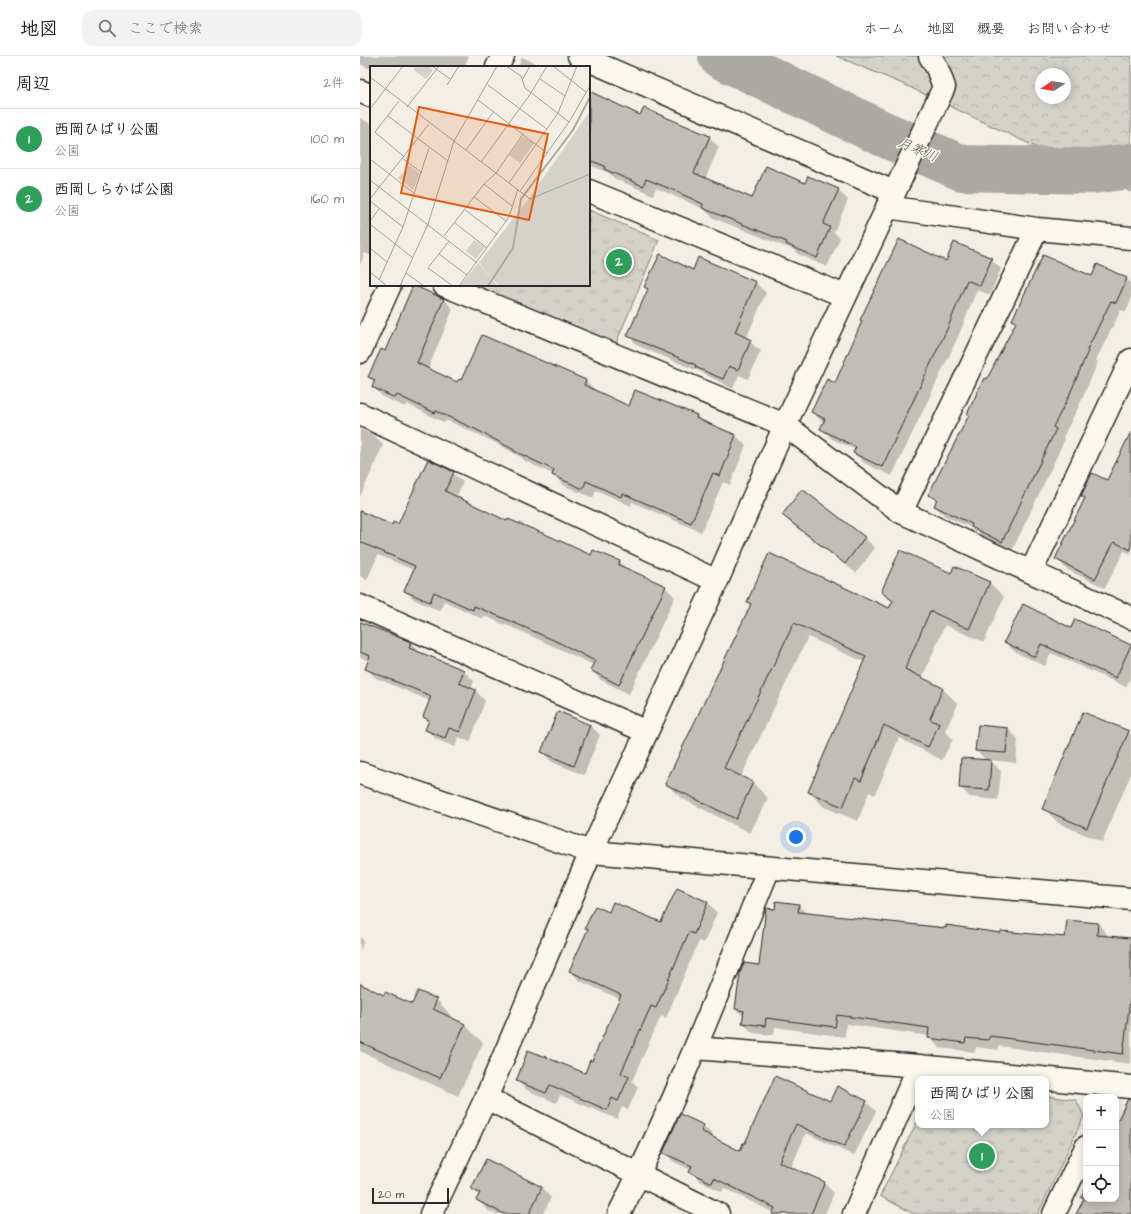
<!DOCTYPE html>
<html lang="ja">
<meta charset="utf-8">
<style>
:root{--surface:#fff;--page:#f2f2f2;--text:#222;--muted:#767676;--line:#e0e0e0;--accent:#b45309}
body{margin:0;font-family:"Architects Daughter","Klee One",sans-serif;background:var(--page);color:var(--text)}
.controls{position:absolute;right:12px;bottom:12px;display:grid;overflow:hidden;border-radius:8px;box-shadow:0 2px 10px #0003}
.controls button{width:36px;height:36px;display:grid;place-items:center;padding:0;border:0;border-bottom:1px solid var(--line);background:var(--surface);color:var(--text);font:20px sans-serif}
.compass{position:absolute;left:675px;top:12px;width:36px;height:36px;border-radius:50%;background:var(--surface);box-shadow:0 2px 10px #0003;rotate:258deg}
.scale{position:absolute;left:12px;bottom:10px;width:77px;box-sizing:border-box;padding-left:4px;border:2px solid #2b2b2b;border-top:0;font-size:11px;line-height:14px;white-space:nowrap;color:#2b2b2b;-webkit-text-stroke:3px #fbf7ec;paint-order:stroke}
.you{position:absolute;left:436px;top:781px;width:14px;height:14px;margin:-10px;border:3px solid #fff;border-radius:50%;background:#1a73e8;box-shadow:0 0 0 6px #1a73e833}
.badge{display:grid;place-items:center;width:26px;height:26px;border-radius:50%;background:var(--accent);color:#fff;font-size:13px;font-weight:700}
.pin{position:absolute;translate:-50% -50%;border:2px solid #fff;box-shadow:0 1px 4px #0006}
.popup{position:absolute;left:555px;top:1020px;width:134px;height:52px;box-sizing:border-box;display:grid;place-content:center;border-radius:8px;background:var(--surface);filter:drop-shadow(0 1px 3px #0005);font-size:13px;white-space:nowrap;color:var(--muted)}
.popup b{font-size:15px;color:var(--text)}
.popup::after{content:'';position:absolute;left:50%;top:100%;margin-left:-8px;border:8px solid transparent;border-top-color:var(--surface)}
.list{margin:0;padding:0;list-style:none}
h2{display:flex;justify-content:space-between;align-items:center;height:52px;margin:0;padding:0 16px;font-size:17px}
h2 small{font-size:13px;font-weight:400;color:var(--muted)}
.list li{display:grid;grid-template-columns:26px 1fr auto;gap:12px;align-items:center;box-sizing:border-box;height:60px;padding:0 16px;border-top:1px solid var(--line)}
.list b{display:block;font-size:15px;white-space:nowrap}
.list p{margin:0;font-size:13px;white-space:nowrap;color:var(--muted)}
.list em{font-size:13px;font-style:normal;color:var(--muted)}
.icon{flex:none;width:22px;height:22px;fill:none;stroke:currentColor;stroke-width:2;stroke-linecap:round;stroke-linejoin:round}
.map{position:relative;flex:none;width:771px;height:1158px;overflow:hidden}
header{display:flex;align-items:center;gap:24px;box-sizing:border-box;height:56px;padding:0 20px;background:var(--surface);border-bottom:1px solid var(--line)}
header strong{font-size:19px}
nav{display:flex;gap:22px;margin-inline-start:auto;font-size:14px}
.search{width:280px;height:36px;background:var(--page);display:flex;align-items:center;gap:10px;box-sizing:border-box;padding:0 14px;border-radius:12px;color:var(--muted);font-size:15px}
main{display:flex}
aside{flex:1;background:var(--surface)}
.map>svg:first-child{display:block}
.forest{fill:url(#forest-crowns);stroke:#807e7a;fill-rule:evenodd}
.park{fill:url(#park-tufts);stroke:#807e7a}
.shadow{fill:#0003}
.lines{fill:none;stroke-linecap:round;stroke-linejoin:round}
.river{stroke:#aca9a2;stroke-width:46}
.building{fill:#c0beb6;stroke:#2b2b2b}
.street-casing{stroke:#2b2b2b;stroke-width:25}
.secondary-casing{stroke:#2b2b2b;stroke-width:25}
.street{stroke:#fbf7ec;stroke-width:22}
.secondary{stroke:#fbf7ec;stroke-width:22}
.labels{text-anchor:middle;stroke-width:3;stroke-linejoin:round;paint-order:stroke}
.water-label{font-size:14px;font-style:italic;fill:#585755;stroke:#fbf7ec}
.inset-river{fill:none;stroke:#aca9a2;stroke-width:2}
.inset-road{fill:none;stroke:#a3a19a;stroke-width:1}
.view{fill:#e8590c;fill-opacity:0.15;stroke:#e8590c;stroke-width:2}
.inset-edge{fill:none;stroke:#2b2b2b;stroke-width:2}
</style>
<header>
<strong>地図</strong>
<div class="search"><svg class="icon" aria-label="search" viewBox="0 0 24 24"><circle cx="10" cy="10" r="6"/><path d="M15 15l6 6"/></svg>ここで検索</div>
<nav><a>ホーム</a><a>地図</a><a>概要</a><a>お問い合わせ</a></nav>
</header>
<main>
<aside>
<h2>周辺<small>2件</small></h2>
<ul class="list">
<li><span class="badge" style="background:#2e9e5b">1</span><div><b>西岡ひばり公園</b><p>公園</p></div><em>100 m</em></li>
<li><span class="badge" style="background:#2e9e5b">2</span><div><b>西岡しらかば公園</b><p>公園</p></div><em>160 m</em></li>
</ul>
</aside>
<div class="map">
<svg width="771" height="1158" viewBox="0 0 771 1158">
<defs>
<pattern id="forest-crowns" width="20" height="18" patternUnits="userSpaceOnUse"><rect width="20" height="18" fill="#d5d2c9"/><path d="M2 6a3 3 0 1 1 6 0M12 15a3 3 0 1 1 6 0" fill="none" stroke="#b7b4ad"/></pattern>
<pattern id="park-tufts" width="24" height="20" patternUnits="userSpaceOnUse"><rect width="24" height="20" fill="#d5d2c9"/><path d="M3 7l-1-3M5 7V3M7 7l1-3M15 17l-1-3M17 17v-4M19 17l1-3" fill="none" stroke="#b7b4ad"/></pattern>
</defs>
<rect width="100%" height="100%" fill="#f3efe4"/>
<filter id="ink" filterUnits="userSpaceOnUse"><feTurbulence type="fractalNoise" baseFrequency=".025" numOctaves="2"/><feDisplacementMap in="SourceGraphic" scale="8" xChannelSelector="R" yChannelSelector="G"/><feConvolveMatrix kernelMatrix="1 2 1 2 8 2 1 2 1" color-interpolation-filters="sRGB"/></filter>
<g filter="url(#ink)">
<path class="forest" d="M476 0H771V136L543 28ZM681 18H705V42H681Z"/>
<path class="park" d="M229 154 299 184 252 297 103 229H229Z
M686 1040 716 1044 724 1060 678 1158H554L520 1140 558 1064V1069H686Z"/>
<path class="shadow" d="M0 0H109L104 11H11V13L0 8Z
M162 1 184 11H158Z
M229 36 281 60 349 81 359 91 345 123 393 143 445 128 478 134 488 144 474 176 480 182 467 211 438 198 434 194 353 162 344 153 296 132 293 139 255 123 249 117 229 109Z
M0 62 11 68V200L5 197 0 209Z
M339 202 396 227 406 237 386 283 401 295 388 323 379 319 373 333 343 317 278 290 269 280 289 234 285 231 333 216Z
M631 203 641 213 630 239 617 234 598 281 532 420 504 407 494 397 496 394 472 383 462 373 464 367 452 356 476 328 587 207Z
M732 222H766L771 227V244L766 256 761 254 736 304 738 306 719 350 703 381 705 383 652 495 622 481 616 474 585 460 575 450 577 446 569 438 656 267 654 264Z
M54 229 84 243 93 253 68 313 98 327 102 325 123 280 226 325 236 335 269 351 336 359 343 366 376 380 386 389 370 429 363 426 341 476 272 446 271 450 236 434 233 442 203 429 193 418 165 405 161 401 130 384 86 364 85 367 47 348 45 351 23 341 13 331 15 327 9 321 25 296Z
M0 373 13 379 23 389 0 441Z
M771 378V498L764 495 745 532 706 513 697 503 726 444 722 440 748 426Z
M93 417 103 426 96 442 148 466 231 500 234 495 260 506 268 514 305 531 315 541 269 638 241 624 231 614 234 609 158 574 124 560 123 563 84 545 80 555 55 544 45 535 54 514 18 499 7 524 0 520V456L32 470 38 469Z
M443 434 505 482 515 492 496 517 433 469 423 459Z
M591 518 629 526 644 541 624 586 585 569 562 622 583 633 598 648 585 675 593 683 582 704 539 682 515 739 509 736 498 765 464 751 449 736 504 606 448 581 381 721 393 727 408 742 390 777 321 742 306 728 392 550 388 546 530 553 534 547 522 535Z
M0 567 51 587 61 597 104 615 114 625 111 633 116 635 125 645 110 686 99 681 95 691 76 683 66 673 69 666 64 661 70 645 16 622 6 612 9 605 0 601Z
M712 573 771 590V620L766 631 691 597 685 610 655 596 645 586Z
M230 669 240 679 224 719 192 706 182 696Z
M618 670 648 673 658 683 656 707 630 704 641 715 638 744 610 741 600 731 627 705 616 694Z
M768 676 771 679V718L742 786 698 767 684 752Z
M348 847 357 857 344 887 339 885 306 962 301 960 272 1025 278 1031 268 1054 262 1051 257 1063 200 1039 196 1047 167 1034 157 1025 225 1018 233 1006 260 943 220 925 210 915 228 874 226 872 249 858 302 868Z
M438 849 448 859 706 882 738 868 747 878V881L771 883V1008L639 990 638 994 616 991 615 996 579 992 569 980 486 968 485 981 415 971 414 979 393 977 383 967 384 961 376 953 399 910 416 854Z
M0 881 4 885 0 895Z
M0 926 2 928 1 930 25 940 53 949 59 936 77 944 95 964 104 968 123 987 98 1040 0 995Z
M766 1044 771 1046V1158H717L724 1144 722 1142 726 1132V1143H756V1066Z
M470 1046H506L516 1055 494 1100 446 1077 431 1112 464 1127 474 1137 465 1158H416L364 1132 362 1136 340 1125 331 1114 314 1106 304 1096 343 1070 353 1079 352 1082 380 1096Z
M182 1132 191 1142 183 1158H136L127 1154 118 1144 120 1140 112 1133Z"/>
<g class="lines">
<path class="river" d="M361 0 519 76 602 112 732 115 771 110"/>
</g>
<path class="building" d="M229 35 280 59 284 52 350 80 334 117 392 142 406 110 445 127 448 120 479 133 463 168 470 171 457 202 426 188 427 186 342 152 343 148 313 134 286 123 283 130 244 113 245 110 229 104Z
M539 183 586 205 594 186 632 202 620 230 607 224 588 271 522 411 493 397 496 391 460 373 465 363 451 356 467 323 475 327 502 265 500 264Z
M300 198 333 214 338 201 396 226 375 276 391 284 378 314 369 310 363 323 335 311 336 309 267 280 288 233 284 231Z
M683 199 732 220 737 208 767 222 756 247 751 245 727 294 728 295 709 340 693 371 696 373 642 486 611 471 612 468 574 450 577 443 568 439 609 359 607 358 624 322 627 323 656 266 652 264Z
M53 229 84 243 57 307 97 326 99 323 101 324 122 279 226 324 224 329 269 350 275 334 337 359 336 362 376 379 360 420 353 417 331 467 262 437 261 441 226 425 223 433 192 419 194 414 154 395V394L119 375 76 355 75 357 37 339 35 342 12 331 15 324 8 321 21 293 25 295Z
M771 376V494L754 486 735 523 695 503 725 442 721 440 732 417 747 424Z
M68 403 94 416 85 435 147 465 148 463 185 478 231 499 233 494 260 505 259 509 306 530 259 629 230 614 235 605 200 587 148 564 114 550 113 554 74 536 70 546 44 535 55 510 0 486V455L32 469 33 466 38 468Z
M442 433 505 481 485 508 422 459Z
M540 494 591 517 594 510 630 526 609 573 570 555 545 613 583 632 570 663 579 668 568 691 524 669 501 725 495 722 483 751 448 736 506 600 434 567 364 712 393 726 376 763 305 728 391 548 387 546 409 497 529 552 533 545 521 536Z
M663 548 711 572 715 563 771 589 756 622 681 588 675 601 644 586Z
M0 566 51 586 49 592 104 614 99 627 116 634 100 676 89 672 85 682 65 674 69 664 63 661 71 640 5 613 10 600 0 596Z
M198 655 230 669 214 710 181 696Z
M723 656 769 675 727 772 682 753Z
M618 669 648 672 646 697 615 695Z
M601 702 631 704 629 734 599 732Z
M317 832 348 846 334 878 329 876 296 952 291 950 261 1017 269 1021 258 1045 252 1042 247 1054 190 1029 186 1037 156 1025 168 994 225 1017 230 1004 232 1005 261 939 209 915 228 873 225 872 235 850 249 856 253 846 301 866Z
M416 845 439 848 438 856 586 872V869L640 877 641 875 705 881 707 864 738 867 737 879 771 882V937L763 998 630 980 628 984 606 982 605 987 568 982 569 972 477 959 475 971 406 962 405 970 382 967 384 955 375 953 380 917 384 907 399 909 406 852 415 853Z
M0 928 24 939 25 936 52 948 58 935 77 943 73 953 105 968 80 1022 0 986Z
M415 1020 470 1045 477 1030 507 1045 484 1091 436 1068 419 1106 465 1126 451 1158H412L415 1152 354 1122 352 1127 329 1116 332 1110 303 1097 320 1058 344 1069 341 1075 380 1095 383 1087H385Z
M768 1043H771V1158H716L724 1143 721 1142 726 1131V1143H756V1068Z
M126 1103 182 1131 169 1158H144L116 1144 120 1137 111 1133Z"/>
<g class="lines">
<defs>
<path id="street" d="M219 0 534 136
M137 11 143 0
M0 35 11 40
M229 135 485 240
M527 151 677 173 771 182
M84 229 425 369 541 456 771 562
M0 296 30 229
M0 358 357 525
M541 456 677 173
M671 516 771 304
M0 550 287 676
M335 992 559 1010 771 1031
M126 1042 358 1158
M71 1158 126 1042 231 796 357 525 425 369 584 31 577 12 570 0
M259 1158C316 1046 361 928 409 812
M494 1158 559 1010
M694 1158 726 1091"/>
<path id="secondary" d="M0 717 231 796 771 843"/>
</defs>
<use href="#street" class="street-casing"/>
<use href="#secondary" class="secondary-casing"/>
<use href="#street" class="street"/>
<use href="#secondary" class="secondary"/>
</g>
</g>
<g class="labels">
<g class="water-label">
<text transform="translate(558 93) rotate(23)" y="5">月寒川</text>
</g>
</g>
<g transform="translate(10 10)">
<rect width="220" height="220" fill="#f3efe4"/>
<path d="M220 45V220H129L109 197 162 128Z" fill="#d5d2c9"/>
<path d="M46 0H59L63 4 56 13 44 4ZM153 70 164 77 150 97 139 89ZM39 99 50 108 43 124 28 112ZM104 174 115 181 106 193 96 185ZM108 197 112 201 128 220H90Z" fill="#d5d2c9"/>
<path class="inset-river" d="M118 220 143 182 151 133 203 64 220 31"/>
<path class="inset-road" d="M62 0 80 13M136 0 151 10 155 22 199 56M183 0 216 26M0 11 160 133 220 108M170 13 195 30M152 14 160 0M77 19 89 0M118 19 177 63M108 34 177 87M29 35 5 66 33 90M37 41 69 0M0 43 33 0M18 50 78 95M96 84 124 45M32 92 52 107M0 93 45 128M111 96 161 27 177 0M0 114 107 197M139 117 188 47 207 0M114 118 142 140M150 125 199 56 220 20M104 131 136 155M0 133 59 58M0 135 33 161 59 82M95 144 127 168M0 155 9 143M85 157 117 182M0 158 43 192M74 170 114 118 126 107 153 68M79 175 58 202 83 220M0 182 17 196M69 188 97 209M0 206 17 220M36 207 54 220M9 214 33 161M30 220 58 158 84 75 127 0M89 220 139 151 148 123"/>
<path class="view" d="M49 41 178 68 159 154 31 127Z"/>
<rect width="220" height="220" class="inset-edge"/>
</g>
</svg>
<div class="controls">
<button>+</button>
<button>−</button>
<button><svg class="icon" aria-label="locate" viewBox="0 0 24 24"><circle cx="12" cy="12" r="6"/><path d="M12 2v4M12 18v4M2 12h4M18 12h4"/></svg></button>
</div>
<svg class="compass" viewBox="-18 -18 36 36"><path d="M0-13l5 13h-10z" fill="#e53935"/><path d="M0 13l5-13h-10z" fill="#767676"/></svg>
<div class="scale">20 m</div>
<div class="you"></div>
<div class="pin badge" style="left:622px;top:1100px;background:#2e9e5b">1</div>
<div class="popup"><b>西岡ひばり公園</b>公園</div>
<div class="pin badge" style="left:259px;top:206px;background:#2e9e5b">2</div>
</div>
</main>
